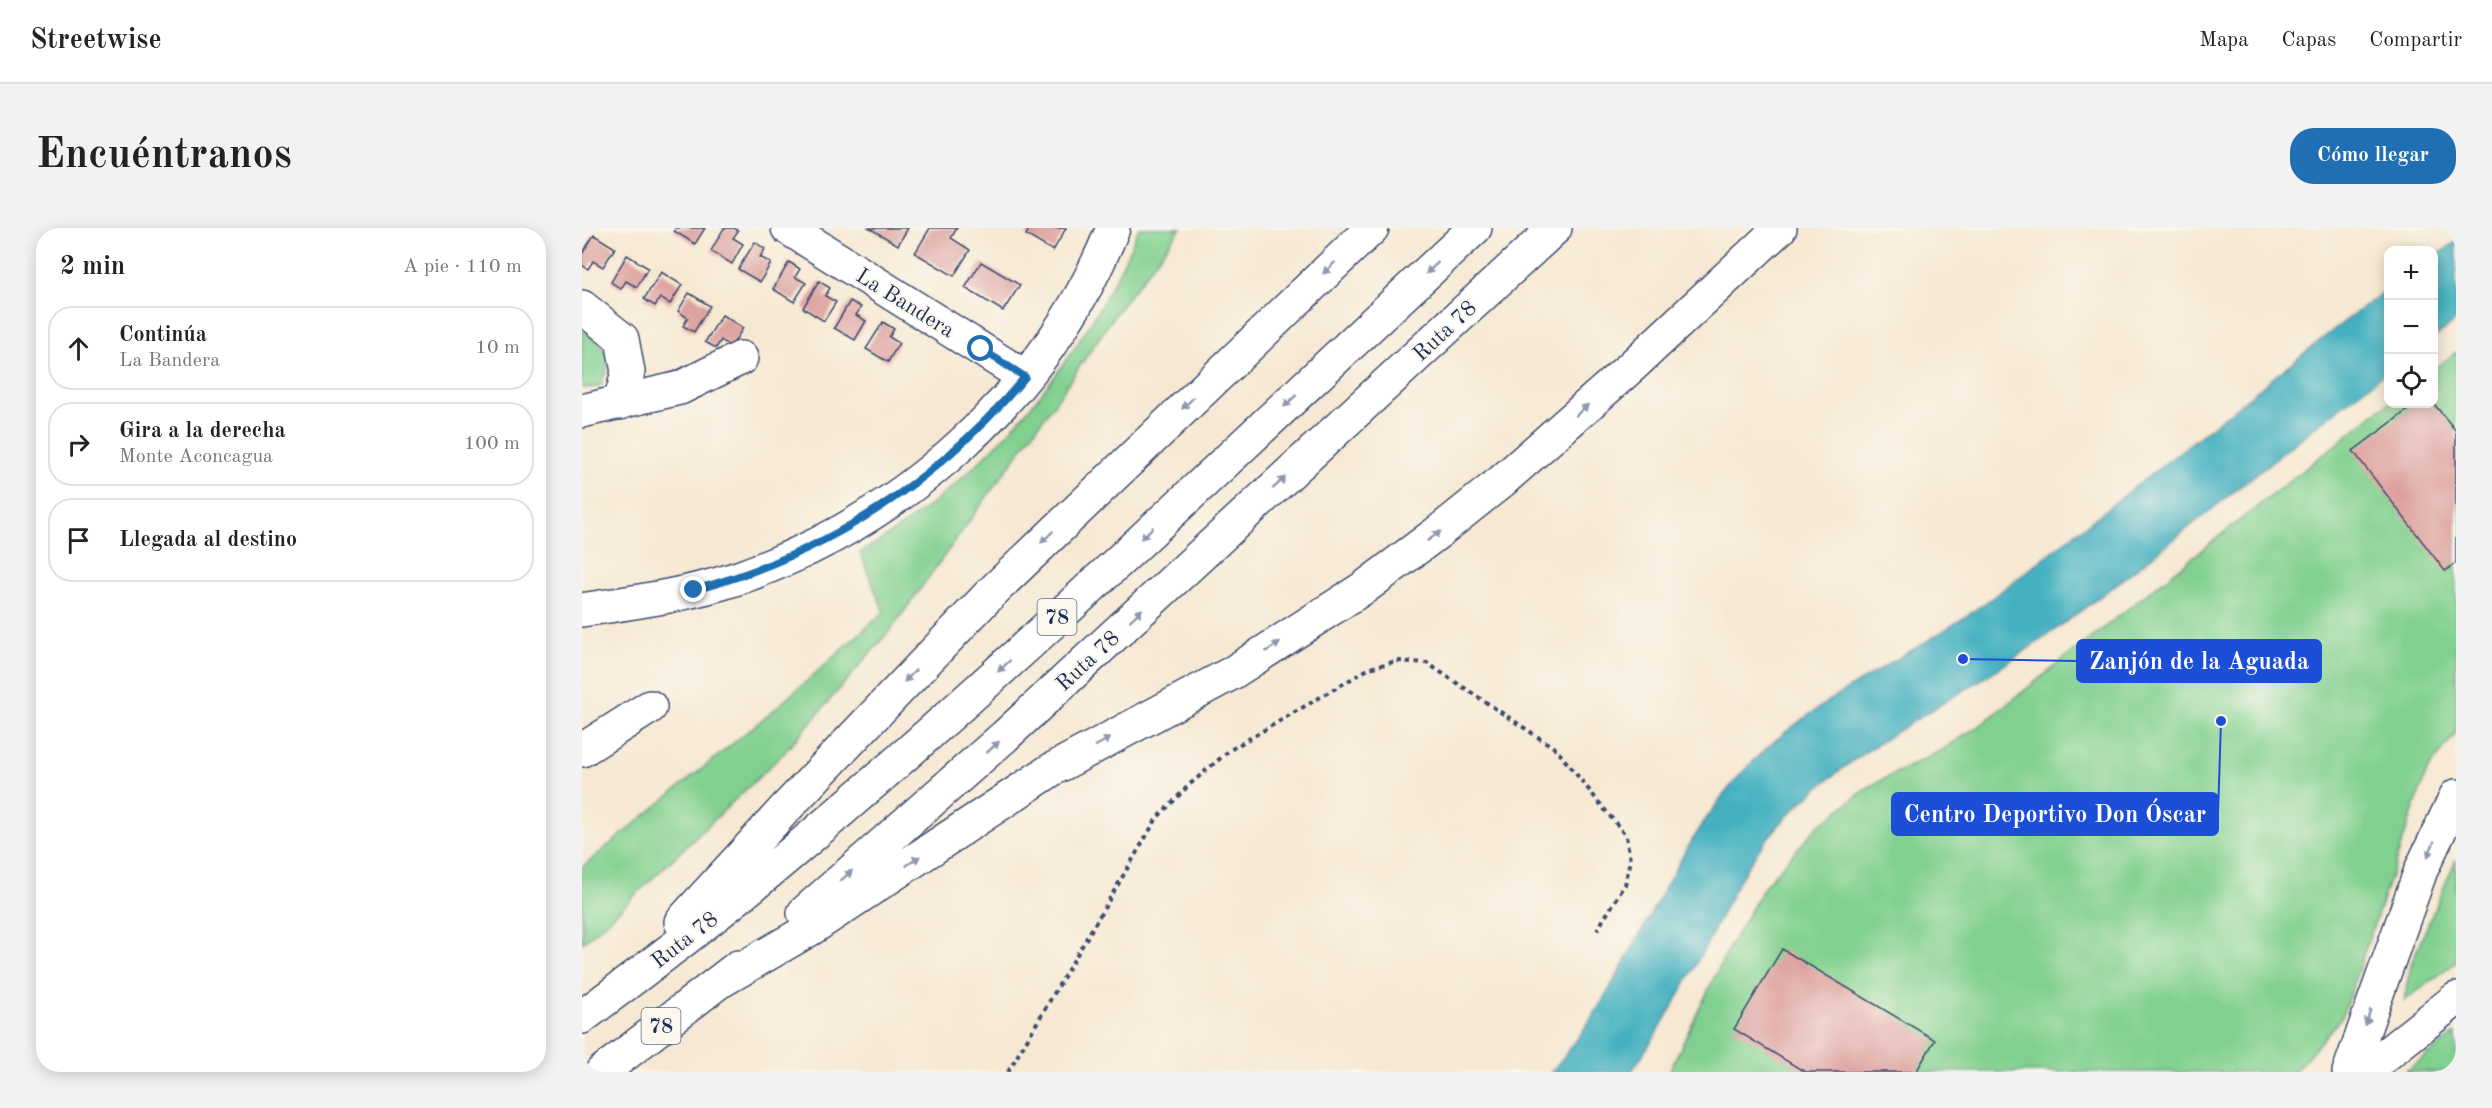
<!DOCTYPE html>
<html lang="es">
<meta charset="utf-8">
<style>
:root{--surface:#fff;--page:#f2f2f2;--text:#222;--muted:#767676;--line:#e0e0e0;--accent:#1f6fb2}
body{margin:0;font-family:"Old Standard TT",serif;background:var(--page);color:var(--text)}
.controls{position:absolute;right:18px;top:18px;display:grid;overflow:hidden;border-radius:12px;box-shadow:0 3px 15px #0003}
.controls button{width:54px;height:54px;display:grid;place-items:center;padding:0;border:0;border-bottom:2px solid var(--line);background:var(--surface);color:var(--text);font:30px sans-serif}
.stop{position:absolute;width:18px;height:18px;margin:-14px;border:4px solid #1f6fb2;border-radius:50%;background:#fff}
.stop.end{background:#1f6fb2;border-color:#fff;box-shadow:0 2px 6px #0008}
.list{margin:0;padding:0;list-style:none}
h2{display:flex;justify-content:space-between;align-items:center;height:78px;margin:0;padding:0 24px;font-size:26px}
h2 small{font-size:20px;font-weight:400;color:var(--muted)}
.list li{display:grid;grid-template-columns:39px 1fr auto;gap:18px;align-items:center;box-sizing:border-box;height:84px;margin:0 12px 12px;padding:0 12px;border:2px solid var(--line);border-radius:24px}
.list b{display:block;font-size:22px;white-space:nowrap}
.list p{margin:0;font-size:20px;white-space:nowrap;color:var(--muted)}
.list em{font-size:20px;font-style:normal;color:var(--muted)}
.icon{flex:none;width:33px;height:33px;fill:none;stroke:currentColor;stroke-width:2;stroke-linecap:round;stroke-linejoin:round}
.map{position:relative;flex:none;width:1874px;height:844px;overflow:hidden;border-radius:24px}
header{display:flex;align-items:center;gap:36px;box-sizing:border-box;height:84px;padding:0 30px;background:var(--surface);border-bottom:2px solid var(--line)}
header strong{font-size:28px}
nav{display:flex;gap:33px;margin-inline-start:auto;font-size:21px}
.intro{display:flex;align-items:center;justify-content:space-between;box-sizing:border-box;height:144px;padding:0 36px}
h1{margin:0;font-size:42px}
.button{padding:15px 27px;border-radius:24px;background:var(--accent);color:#fff;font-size:21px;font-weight:700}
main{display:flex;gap:36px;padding:0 36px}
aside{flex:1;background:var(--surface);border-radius:24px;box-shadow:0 3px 15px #0003}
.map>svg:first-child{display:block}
.green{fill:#81d08f;stroke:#4e8076;stroke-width:1.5}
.water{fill:#44b1c0;stroke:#30708f;stroke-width:1.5}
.building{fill:#dc9e9c}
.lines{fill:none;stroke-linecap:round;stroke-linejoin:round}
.minor-casing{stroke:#3c4b6f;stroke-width:36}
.major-casing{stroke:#3c4b6f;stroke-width:36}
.highway-casing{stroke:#3c4b6f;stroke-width:36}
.path{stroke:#3c4b6f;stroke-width:4;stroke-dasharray:4.5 4.5;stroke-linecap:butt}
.minor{stroke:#fff;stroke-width:33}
.major{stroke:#fff;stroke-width:33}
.highway{stroke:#fff;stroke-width:33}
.oneway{fill:#8d97ae}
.route{stroke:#1f6fb2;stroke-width:8}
.labels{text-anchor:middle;stroke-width:4.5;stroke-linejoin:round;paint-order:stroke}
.shield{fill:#fbf7ec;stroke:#5e6b89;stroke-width:1.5}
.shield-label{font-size:21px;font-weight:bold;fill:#1b2f5e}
.street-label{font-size:22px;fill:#1b2f5e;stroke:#fbf7ec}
.leader{fill:none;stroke:#1d4ed8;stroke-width:2}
.callout-dot{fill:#1d4ed8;stroke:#fbf7ec;stroke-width:2}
.callout{fill:#1d4ed8;stroke:#1d4ed8;stroke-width:2}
.callout-label{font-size:24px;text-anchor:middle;font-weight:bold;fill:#fff}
</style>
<header>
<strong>Streetwise</strong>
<nav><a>Mapa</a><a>Capas</a><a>Compartir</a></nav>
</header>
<div class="intro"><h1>Encuéntranos</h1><a class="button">Cómo llegar</a></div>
<main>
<aside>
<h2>2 min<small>A pie · 110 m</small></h2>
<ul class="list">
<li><svg class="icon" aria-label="ahead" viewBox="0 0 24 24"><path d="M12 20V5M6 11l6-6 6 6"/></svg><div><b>Continúa</b><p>La Bandera</p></div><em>10 m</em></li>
<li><svg class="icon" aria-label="right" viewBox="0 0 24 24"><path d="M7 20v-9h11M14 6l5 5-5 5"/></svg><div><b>Gira a la derecha</b><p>Monte Aconcagua</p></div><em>100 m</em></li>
<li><svg class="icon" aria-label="arrive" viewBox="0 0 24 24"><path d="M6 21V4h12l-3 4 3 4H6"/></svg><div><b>Llegada al destino</b></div></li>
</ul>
</aside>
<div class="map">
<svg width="1874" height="844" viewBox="0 0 1874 844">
<rect width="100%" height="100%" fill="#fbf7ec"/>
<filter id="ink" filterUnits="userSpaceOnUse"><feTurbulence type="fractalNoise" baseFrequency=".0167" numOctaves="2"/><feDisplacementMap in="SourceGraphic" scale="12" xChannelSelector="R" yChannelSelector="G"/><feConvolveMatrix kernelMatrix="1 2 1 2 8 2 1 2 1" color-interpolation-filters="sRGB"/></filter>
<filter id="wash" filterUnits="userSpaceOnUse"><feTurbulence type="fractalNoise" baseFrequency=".008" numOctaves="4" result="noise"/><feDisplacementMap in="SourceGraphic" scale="24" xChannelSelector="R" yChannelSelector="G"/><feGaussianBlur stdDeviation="1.35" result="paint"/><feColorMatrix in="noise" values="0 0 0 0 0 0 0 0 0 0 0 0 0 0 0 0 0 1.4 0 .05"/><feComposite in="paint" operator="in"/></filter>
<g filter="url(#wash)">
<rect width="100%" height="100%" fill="#f6e8d2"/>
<path class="green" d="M557 0H599L534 85 472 176 310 400 202 525 29 690 0 715V639L199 476 302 384 278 325C403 251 501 134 557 0Z
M0 103 13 111 29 131 18 159 0 160Z
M1874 124V505L1845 543 1760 789 1712 844H1087L1146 721 1184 656 1235 599 1288 558 1360 522 1400 496 1806 175 1852 176V141Z
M1874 631V734L1822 773 1829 736Z
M1874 805V844H1823Z"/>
<path class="water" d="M1874 14V93L1852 110V29Z
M1806 61V143C1684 234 1568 336 1443 423 1359 482 1259 525 1191 604 1164 635 1147 671 1129 708 1105 754 1079 802 1049 844H969C1052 750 1084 620 1173 531 1239 467 1326 430 1400 377 1437 351 1471 322 1507 295 1564 250 1621 206 1677 161 1720 127 1762 92 1806 61Z"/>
<g id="blocks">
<path class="building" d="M94 0H123L113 16 92 3Z
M142 0H152L156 3 151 10 161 16 150 36 129 23Z
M287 0H326L316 17Z
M348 0H375L369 10 388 22 372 48 333 25Z
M448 0H484L471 23 444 7Z
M12 7 33 20 21 39 11 33 6 41 0 37V26Z
M173 14 183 21 178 29 189 35 178 54 156 41Z
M45 27 66 40 55 59 44 53 39 61 29 54Z
M207 34 218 41 213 49 224 55 212 74 191 61Z
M399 34 438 57 421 83 383 60Z
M79 44 100 57 88 76 78 70 73 78 62 71Z
M237 53 248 60 243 68 254 74 242 93 221 80Z
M107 65 128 78 112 104 101 98 106 90 96 83Z
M268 73 279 79 274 87 284 93 273 112 252 100Z
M140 87 161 100 149 119 139 112 134 120 123 114Z
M301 94 312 101 307 109 317 115 306 134 284 121Z
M1834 176H1852L1874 203V335L1863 343 1771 223Z
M1200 721 1353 812 1334 844H1223L1152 801Z"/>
</g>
</g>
<g filter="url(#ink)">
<use href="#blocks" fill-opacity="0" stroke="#3c4b6f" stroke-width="1.5"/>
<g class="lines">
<defs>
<path id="minor" d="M206 0 443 149
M0 79 40 111 46 144 38 175
M0 183 98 160 159 130
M0 382C52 374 106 367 156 350 322 292 466 164 531 0
M0 522 68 479"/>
<path id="major" d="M1767 844 1839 642 1874 568
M1782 844 1874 771"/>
<path id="highway" d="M222 685 423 508 973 0
M99 694 202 582 409 365 790 0
M139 753 230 700 469 542 650 445 783 359 855 305 920 253 1050 138 1198 0
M0 789C72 735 144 681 212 623 447 424 668 209 893 0
M20 844 156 739"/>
</defs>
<use href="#minor" class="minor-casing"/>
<use href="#major" class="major-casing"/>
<use href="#highway" class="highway-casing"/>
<path class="path" d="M426 844 575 590 607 557 648 522 788 440 815 433 845 435 974 521 1044 608 1048 632 1043 657 1015 702"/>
<use href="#minor" class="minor"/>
<use href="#major" class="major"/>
<use href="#highway" class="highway"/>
</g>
<defs><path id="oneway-solid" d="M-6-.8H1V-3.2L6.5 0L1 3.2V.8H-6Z" transform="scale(1.5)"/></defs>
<g class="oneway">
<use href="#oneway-solid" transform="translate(747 40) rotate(136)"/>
<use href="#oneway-solid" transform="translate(850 40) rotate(137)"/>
<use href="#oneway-solid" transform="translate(708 173) rotate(137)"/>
<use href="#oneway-solid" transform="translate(606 175) rotate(136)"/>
<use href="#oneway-solid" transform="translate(1000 182) rotate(-42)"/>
<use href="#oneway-solid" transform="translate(697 255) rotate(-43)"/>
<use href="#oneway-solid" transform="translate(565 305) rotate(137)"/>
<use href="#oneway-solid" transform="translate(852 308) rotate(-37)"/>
<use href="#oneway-solid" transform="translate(465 309) rotate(136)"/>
<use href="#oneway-solid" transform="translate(554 387) rotate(-43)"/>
<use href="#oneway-solid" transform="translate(691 419) rotate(-32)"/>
<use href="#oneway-solid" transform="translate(422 438) rotate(137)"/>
<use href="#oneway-solid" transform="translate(328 448) rotate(134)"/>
<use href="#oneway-solid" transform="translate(521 514) rotate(-28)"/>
<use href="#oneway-solid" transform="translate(411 519) rotate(-42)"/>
<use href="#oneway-solid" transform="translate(1849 621) rotate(114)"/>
<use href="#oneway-solid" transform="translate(331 633) rotate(-35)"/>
<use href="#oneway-solid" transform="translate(264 648) rotate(-41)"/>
<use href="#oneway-solid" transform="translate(1786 789) rotate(109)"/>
</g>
</g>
<g class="lines" filter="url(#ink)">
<path class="route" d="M112 362C245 326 355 254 443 149L399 121"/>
</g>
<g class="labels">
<g class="shield">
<rect x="455.5" y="371" width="39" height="36" rx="4.5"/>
<rect x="59.5" y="780" width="39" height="36" rx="4.5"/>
</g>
<g class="shield-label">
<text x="475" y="396">78</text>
<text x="79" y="805">78</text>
</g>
<g class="street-label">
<text transform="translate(324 74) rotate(32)" y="8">La Bandera</text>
<text transform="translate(862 102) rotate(-43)" y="8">Ruta 78</text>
<text transform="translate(505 432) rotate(-43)" y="8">Ruta 78</text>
<text transform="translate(102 711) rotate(-38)" y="8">Ruta 78</text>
</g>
</g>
<path class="leader" d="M1381 431L1495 433M1639 493L1636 586"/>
<g class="callout-dot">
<circle cx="1381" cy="431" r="6"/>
<circle cx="1639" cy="493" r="6"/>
</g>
<g class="callout">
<rect x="1495" y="412" width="244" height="42" rx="6"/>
<rect x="1310" y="565" width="326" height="42" rx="6"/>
</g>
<g class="callout-label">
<text x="1617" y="441">Zanjón de la Aguada</text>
<text x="1473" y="594">Centro Deportivo Don Óscar</text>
</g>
</svg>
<div class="controls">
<button>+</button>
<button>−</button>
<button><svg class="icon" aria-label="locate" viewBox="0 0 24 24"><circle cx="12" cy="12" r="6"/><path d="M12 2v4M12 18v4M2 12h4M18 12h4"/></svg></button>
</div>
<div class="stop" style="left:399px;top:121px"></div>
<div class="stop end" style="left:112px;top:362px"></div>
</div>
</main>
